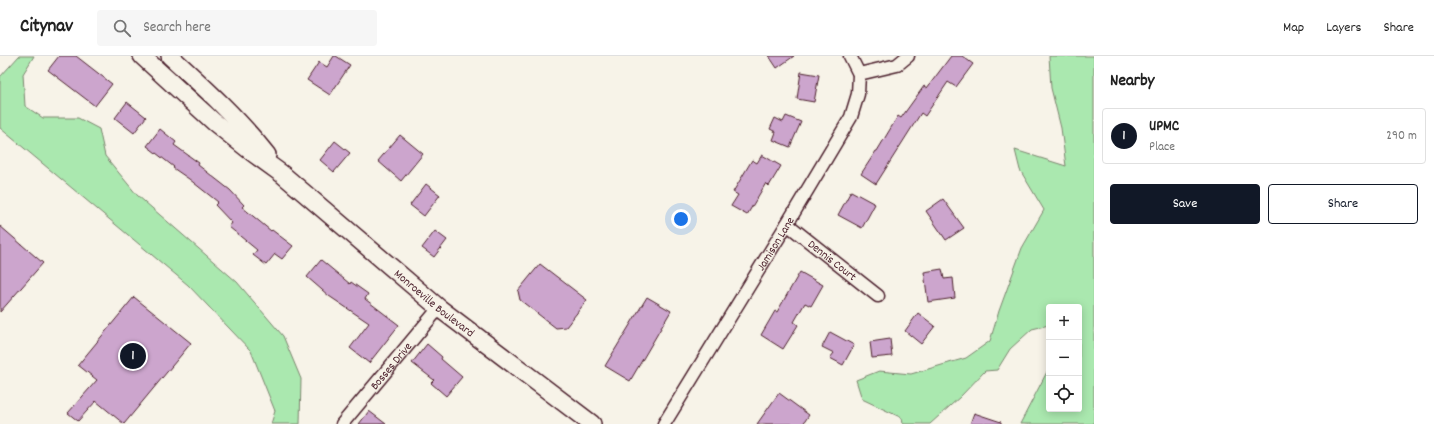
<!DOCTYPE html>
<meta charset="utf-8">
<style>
:root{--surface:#fff;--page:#f6f6f6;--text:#222;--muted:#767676;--line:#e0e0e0;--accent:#111827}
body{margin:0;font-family:Dekko,sans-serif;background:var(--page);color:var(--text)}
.controls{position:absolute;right:12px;bottom:12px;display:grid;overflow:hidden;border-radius:4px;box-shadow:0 2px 10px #0003}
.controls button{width:36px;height:36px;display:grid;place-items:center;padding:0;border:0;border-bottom:1px solid var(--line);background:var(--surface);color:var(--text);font:20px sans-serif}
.you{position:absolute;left:681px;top:163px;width:14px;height:14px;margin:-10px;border:3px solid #fff;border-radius:50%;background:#1a73e8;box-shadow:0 0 0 6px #1a73e833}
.badge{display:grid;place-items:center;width:26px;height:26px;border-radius:50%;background:var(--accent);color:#fff;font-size:13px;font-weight:700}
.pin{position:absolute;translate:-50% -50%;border:2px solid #fff;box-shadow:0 1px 4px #0006}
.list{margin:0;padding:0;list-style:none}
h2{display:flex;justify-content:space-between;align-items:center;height:52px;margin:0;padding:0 16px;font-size:17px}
h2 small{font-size:13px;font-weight:400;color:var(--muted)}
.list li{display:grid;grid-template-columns:26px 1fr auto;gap:12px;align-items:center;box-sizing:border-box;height:56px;margin:0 8px 8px;padding:0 8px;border:1px solid var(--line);border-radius:4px}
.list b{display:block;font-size:15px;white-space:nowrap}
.list p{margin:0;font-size:13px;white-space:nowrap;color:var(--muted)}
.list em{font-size:13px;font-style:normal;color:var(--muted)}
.actions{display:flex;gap:8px;padding:12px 16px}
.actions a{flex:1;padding:9px 0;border:1px solid var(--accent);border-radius:4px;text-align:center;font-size:14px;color:var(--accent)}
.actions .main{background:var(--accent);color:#fff}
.icon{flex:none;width:22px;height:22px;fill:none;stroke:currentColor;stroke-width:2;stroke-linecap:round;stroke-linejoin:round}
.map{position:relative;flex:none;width:1094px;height:368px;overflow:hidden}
header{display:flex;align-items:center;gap:24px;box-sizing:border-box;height:56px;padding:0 20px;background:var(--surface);border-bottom:1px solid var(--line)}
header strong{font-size:19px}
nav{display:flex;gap:22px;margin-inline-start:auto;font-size:14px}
.search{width:280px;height:36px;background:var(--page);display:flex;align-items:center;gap:10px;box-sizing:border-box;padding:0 14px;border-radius:4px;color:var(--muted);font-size:15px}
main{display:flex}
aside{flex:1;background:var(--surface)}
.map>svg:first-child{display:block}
.green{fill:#aae8af;stroke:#7a846d}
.building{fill:#cca5cd;stroke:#4a1f2b}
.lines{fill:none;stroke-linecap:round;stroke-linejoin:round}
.street-casing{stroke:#4a1f2b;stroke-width:15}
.secondary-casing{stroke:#4a1f2b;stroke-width:20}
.street{stroke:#f7f3e8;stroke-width:12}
.secondary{stroke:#f7f3e8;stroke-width:17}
.labels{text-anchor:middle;stroke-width:3;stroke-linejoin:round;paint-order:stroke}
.street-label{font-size:12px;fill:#4a1f2b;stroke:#f7f3e8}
</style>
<header>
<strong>Citynav</strong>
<div class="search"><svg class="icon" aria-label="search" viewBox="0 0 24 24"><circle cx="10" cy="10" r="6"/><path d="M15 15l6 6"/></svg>Search here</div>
<nav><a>Map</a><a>Layers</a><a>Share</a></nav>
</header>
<main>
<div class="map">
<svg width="1094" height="368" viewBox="0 0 1094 368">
<rect width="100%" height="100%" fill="#f7f3e8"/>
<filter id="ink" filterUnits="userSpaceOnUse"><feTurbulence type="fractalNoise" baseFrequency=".025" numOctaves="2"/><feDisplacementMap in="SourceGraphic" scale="8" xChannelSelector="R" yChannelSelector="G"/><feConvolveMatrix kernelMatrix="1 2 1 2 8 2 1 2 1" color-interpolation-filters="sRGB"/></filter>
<g filter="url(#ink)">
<path class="green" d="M19 0H34L23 18 25 50 43 62H78L99 73 105 100 137 139 237 226 283 280 301 323 300 368H271L275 355 251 295 188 229 0 72V21Z
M1049 0H1094V368H1020L1049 312V353H1079V251H1049V269L1032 273 1010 293 997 314 985 315 960 341 930 368H903L902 362 862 343 856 324 879 315 911 318 966 302 990 285 999 255 1022 192 1044 154 1020 114 1015 94 1066 110 1061 72 1051 32Z"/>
<path class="building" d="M59 0H76L112 28 95 50 48 14Z
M334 0H336L350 9 330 39 307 24 319 6 327 11Z
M769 0H794L777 12Z
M951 0H962L973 8 956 31 948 26 925 60 921 57 876 128 861 118 876 95H877L898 60 901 62 924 30 927 32Z
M801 16 819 19 814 46 797 43Z
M127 46 146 61 134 77 115 62Z
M786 60 801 66 790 91 773 84 776 76 770 73 775 62 783 66Z
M160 73 176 86 174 89 199 107 198 109 230 134 244 149 242 151 271 175 272 174 293 190 282 203 275 198 266 209 253 199 257 194 229 171 232 167 215 149 218 146 189 123 173 112 174 111 147 90Z
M400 79 423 98 401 125 378 105Z
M335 85 350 97 334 116 320 104Z
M762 99 781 110 769 130 766 127 747 159 731 150 738 139 733 136 752 104 757 107Z
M426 128 440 139 424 160 410 149Z
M851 135 875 148 862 172 838 159Z
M943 143 964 172 946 184 926 155Z
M0 170 43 207 0 256Z
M435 175 447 184 434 201 422 192Z
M321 204 350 228 351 226 368 238 365 243 399 269 369 307 350 292 369 267 329 240 307 221Z
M540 208 587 244 566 271 556 272 520 244 518 235Z
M942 213 944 223 953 222 955 242 928 246 924 216Z
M800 216 823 229 811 250 805 247 794 266 798 269 783 293 761 279 775 255 777 256Z
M134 241 191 287 124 368 96 345 78 365 68 357 97 324 78 309Z
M647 241 671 255 630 325 605 310Z
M918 257 935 270 921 288 905 275Z
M830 276 854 289 843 309 830 302 834 297 822 291Z
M890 283 892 300 872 302 870 286Z
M427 288 442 301 441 303 462 321 446 340 431 327 434 324 412 307Z
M779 337 809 359 803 368H757Z
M369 355 386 368H359Z
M974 357 1001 366V368H970Z"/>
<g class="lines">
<defs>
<g id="street">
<path d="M859 18 897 9 908 0"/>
<path id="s1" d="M787 168 878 240"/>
<path id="s2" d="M342 368 439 252"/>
<path id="s3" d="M664 368 787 168 851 61 858 38 859 18 850 0"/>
</g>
<g id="secondary">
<path id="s4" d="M142 0 214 66 253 97 282 118 439 252 592 368"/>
<path d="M170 0C204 31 239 63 267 99"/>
</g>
</defs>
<use href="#street" class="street-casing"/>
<use href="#secondary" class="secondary-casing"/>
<use href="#street" class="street"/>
<use href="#secondary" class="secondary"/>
</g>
</g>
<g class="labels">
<g class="street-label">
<text dy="4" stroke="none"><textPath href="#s3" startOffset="212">Jamison Lane</textPath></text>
<text dy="4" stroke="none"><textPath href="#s1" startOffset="58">Dennis Court</textPath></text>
<text dy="4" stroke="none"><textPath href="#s4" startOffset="383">Monroeville Boulevard</textPath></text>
<text dy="4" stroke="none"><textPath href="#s2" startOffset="76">Bosses Drive</textPath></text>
</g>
</g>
</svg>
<div class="controls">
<button>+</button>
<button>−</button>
<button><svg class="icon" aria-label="locate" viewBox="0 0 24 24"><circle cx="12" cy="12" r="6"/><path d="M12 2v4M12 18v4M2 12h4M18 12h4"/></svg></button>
</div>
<div class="you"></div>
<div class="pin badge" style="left:133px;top:300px">1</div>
</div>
<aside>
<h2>Nearby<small></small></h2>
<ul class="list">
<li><span class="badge">1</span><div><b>UPMC</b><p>Place</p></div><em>290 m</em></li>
</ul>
<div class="actions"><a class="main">Save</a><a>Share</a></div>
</aside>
</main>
